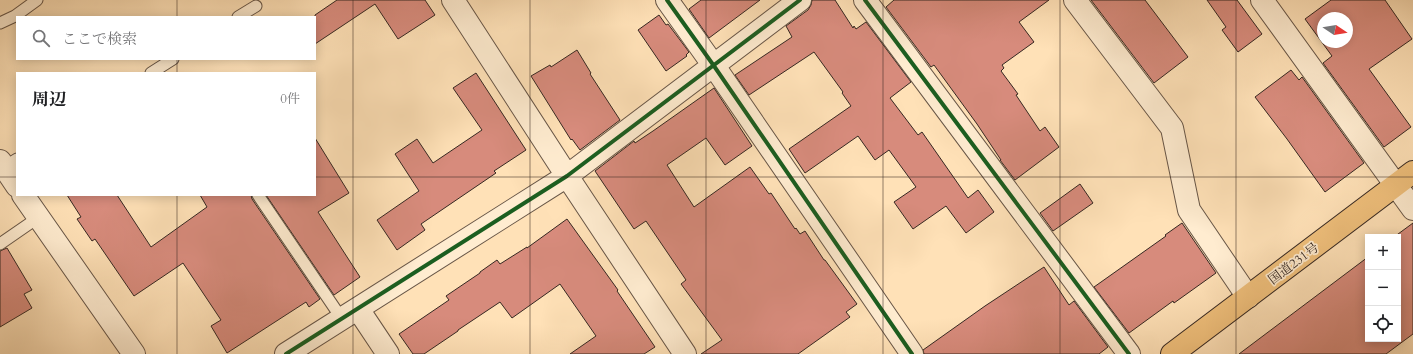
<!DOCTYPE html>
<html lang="ja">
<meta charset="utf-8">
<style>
:root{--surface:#fff;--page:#f2f2f2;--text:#202124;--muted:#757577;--line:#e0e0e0}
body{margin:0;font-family:Cardo,"Noto Serif JP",serif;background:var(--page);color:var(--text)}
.controls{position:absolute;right:12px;bottom:12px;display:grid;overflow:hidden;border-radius:0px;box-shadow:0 2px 10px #0003}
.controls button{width:36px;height:36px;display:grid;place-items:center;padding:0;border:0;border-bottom:1px solid var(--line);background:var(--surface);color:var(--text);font:20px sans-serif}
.compass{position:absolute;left:1317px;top:12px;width:36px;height:36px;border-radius:50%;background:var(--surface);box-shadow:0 2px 10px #0003;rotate:102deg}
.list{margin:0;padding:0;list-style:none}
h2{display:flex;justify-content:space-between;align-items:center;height:52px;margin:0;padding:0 16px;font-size:17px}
h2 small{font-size:13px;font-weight:400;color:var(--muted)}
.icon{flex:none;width:22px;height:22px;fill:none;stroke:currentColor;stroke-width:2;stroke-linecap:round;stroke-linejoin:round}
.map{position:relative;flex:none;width:1413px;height:354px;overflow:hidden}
.search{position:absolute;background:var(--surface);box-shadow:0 2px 10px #0003;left:16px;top:16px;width:300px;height:44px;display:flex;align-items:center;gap:10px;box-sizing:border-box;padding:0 14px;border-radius:0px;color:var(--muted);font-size:15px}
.panel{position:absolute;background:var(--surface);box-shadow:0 2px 10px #0003;left:16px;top:72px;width:300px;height:124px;border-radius:0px}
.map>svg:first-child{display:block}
.building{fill:#d78b7c;stroke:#362822;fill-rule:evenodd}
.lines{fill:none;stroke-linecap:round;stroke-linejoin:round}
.service-casing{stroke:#685647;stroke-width:13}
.minor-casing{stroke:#685647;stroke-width:24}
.trunk-casing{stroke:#362822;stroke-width:24}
.service{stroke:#ffecd0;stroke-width:11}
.minor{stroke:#ffecd0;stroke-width:22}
.trunk{stroke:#f0c07c;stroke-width:22}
.cycleway-casing{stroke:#ffecd0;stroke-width:6}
.cycleway{stroke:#1b5e20;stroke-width:4}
.grid{fill:none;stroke:#362822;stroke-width:1;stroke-opacity:0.55}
.labels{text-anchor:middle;stroke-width:3.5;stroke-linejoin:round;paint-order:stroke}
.street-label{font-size:13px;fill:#362822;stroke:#ffecd0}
</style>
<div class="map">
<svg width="1413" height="354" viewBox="0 0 1413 354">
<rect width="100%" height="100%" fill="#ffe1b7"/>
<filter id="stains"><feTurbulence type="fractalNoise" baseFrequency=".005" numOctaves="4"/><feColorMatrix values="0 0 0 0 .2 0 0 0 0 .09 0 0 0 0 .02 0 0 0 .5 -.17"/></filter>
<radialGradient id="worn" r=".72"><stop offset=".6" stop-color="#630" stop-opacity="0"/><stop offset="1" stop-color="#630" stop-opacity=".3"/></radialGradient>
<path class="building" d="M337 0H425L435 15 398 39 375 4 315 44V15Z
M701 0H760L709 38 689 9Z
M812 0H835L853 28 854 26 856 29 866 22 911 82 890 98 918 135 922 132 968 198 978 190 994 212 966 233 946 206 913 229 894 202 916 187 889 150 875 160 858 136 805 173 789 149 851 106 842 93 843 92 814 52 749 95 735 75 792 37 786 26 808 10 811 5Z
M894 0H1049L1019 22 1034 42 1002 65 1004 68 1001 71 1018 94 1016 95 1040 131 1045 127 1059 147 1015 180 1000 160H1001L977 124 934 65 931 67 886 7Z
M1091 0H1145L1188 57 1154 83Z
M1207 0H1237L1262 34 1238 52 1222 30 1226 27Z
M1331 0H1385L1412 39 1369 69 1411 127 1384 147 1323 63 1332 56 1305 19ZM1323 18H1347V42H1323Z
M659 15 666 25 668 24 689 52 686 55 687 56 666 71 638 30Z
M577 50 591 73 590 74 620 120 580 150 572 139 571 140 531 76 550 65 551 67Z
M1291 70 1299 80 1302 77 1364 163 1325 192 1287 139 1255 97Z
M476 73 526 150 494 171 496 173 421 224 425 230 397 250 377 220 419 191 395 154 417 139 433 163 482 130 453 88Z
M714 88 752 146 725 165 706 138 667 165 694 207 750 167 769 194 771 193 795 229 796 228 800 234 805 231 824 260H825L857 304 846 312 850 317 798 354H701L722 340 681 284 686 280 646 221 634 229 595 171 634 141 635 143 653 131Z
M315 138 349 193 318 212 360 277 334 295 266 195H315Z
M1080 184 1093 203 1053 231 1040 213Z
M67 195H117L151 247 207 207 200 195H251L252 199 320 299 309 307 306 302 227 353 211 326 221 320 183 263 134 296 95 239 92 241 77 219 81 217Z
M567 219 618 290 617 291 655 347 644 354H570L596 336 560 284 512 318 500 302 458 330V331L424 354H413L399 334 449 300 446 296 480 273V272L497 260 500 264 527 247V248Z
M1182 223 1216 273 1174 303 1173 301 1129 333 1094 287 1166 236 1165 235Z
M1413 223V334L1386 354H1239L1368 257V339H1398V237H1394Z
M7 248 32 290 24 294 32 308 0 327V251Z
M1044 267 1069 305 1074 301 1108 347 1099 354H924L923 350 985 306Z"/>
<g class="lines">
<defs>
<path id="service" d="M238 17 256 6
M0 23 15 16 37 0
M151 73 173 59
M4 167 17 159
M258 195 342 319
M0 244 39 217"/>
<path id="minor" d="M453 0 567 176 685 354
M667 0 714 66 912 354
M865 0 1129 354
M1075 0 1172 128 1189 210 1248 297
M1262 0 1413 209
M0 161 17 186
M23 195 134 354
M358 309 388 354
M286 354 567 176 800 0"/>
<path id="trunk" d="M1172 354 1413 172"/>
</defs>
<use href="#service" class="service-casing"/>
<use href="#minor" class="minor-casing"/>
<use href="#trunk" class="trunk-casing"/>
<use href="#service" class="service"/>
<use href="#minor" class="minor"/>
<use href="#trunk" class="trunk"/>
<defs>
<path id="cycleway" d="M667 0 714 66 912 354
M865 0 1129 354
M286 354 567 176 800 0"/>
</defs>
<use href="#cycleway" class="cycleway-casing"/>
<use href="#cycleway" class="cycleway"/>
</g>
<path class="grid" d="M177 0V17M353 0V354M530 0V354M706 0V354M883 0V354M1060 0V354M1236 0V354M177 59V73M0 177H17M315 177H1413M177 195V354"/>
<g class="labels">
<g class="street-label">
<text transform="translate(1293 263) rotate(-37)" y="5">国道231号</text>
</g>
</g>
<rect width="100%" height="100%" filter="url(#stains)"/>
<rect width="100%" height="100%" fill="url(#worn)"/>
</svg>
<div class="controls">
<button>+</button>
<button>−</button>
<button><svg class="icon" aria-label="locate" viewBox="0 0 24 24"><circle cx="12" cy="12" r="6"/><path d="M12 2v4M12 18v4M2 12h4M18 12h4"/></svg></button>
</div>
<svg class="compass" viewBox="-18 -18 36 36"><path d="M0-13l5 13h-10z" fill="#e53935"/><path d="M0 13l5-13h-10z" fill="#757577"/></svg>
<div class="search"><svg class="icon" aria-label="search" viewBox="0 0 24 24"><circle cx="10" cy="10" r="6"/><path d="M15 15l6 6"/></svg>ここで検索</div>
<section class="panel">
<h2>周辺<small>0件</small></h2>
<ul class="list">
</ul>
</section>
</div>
